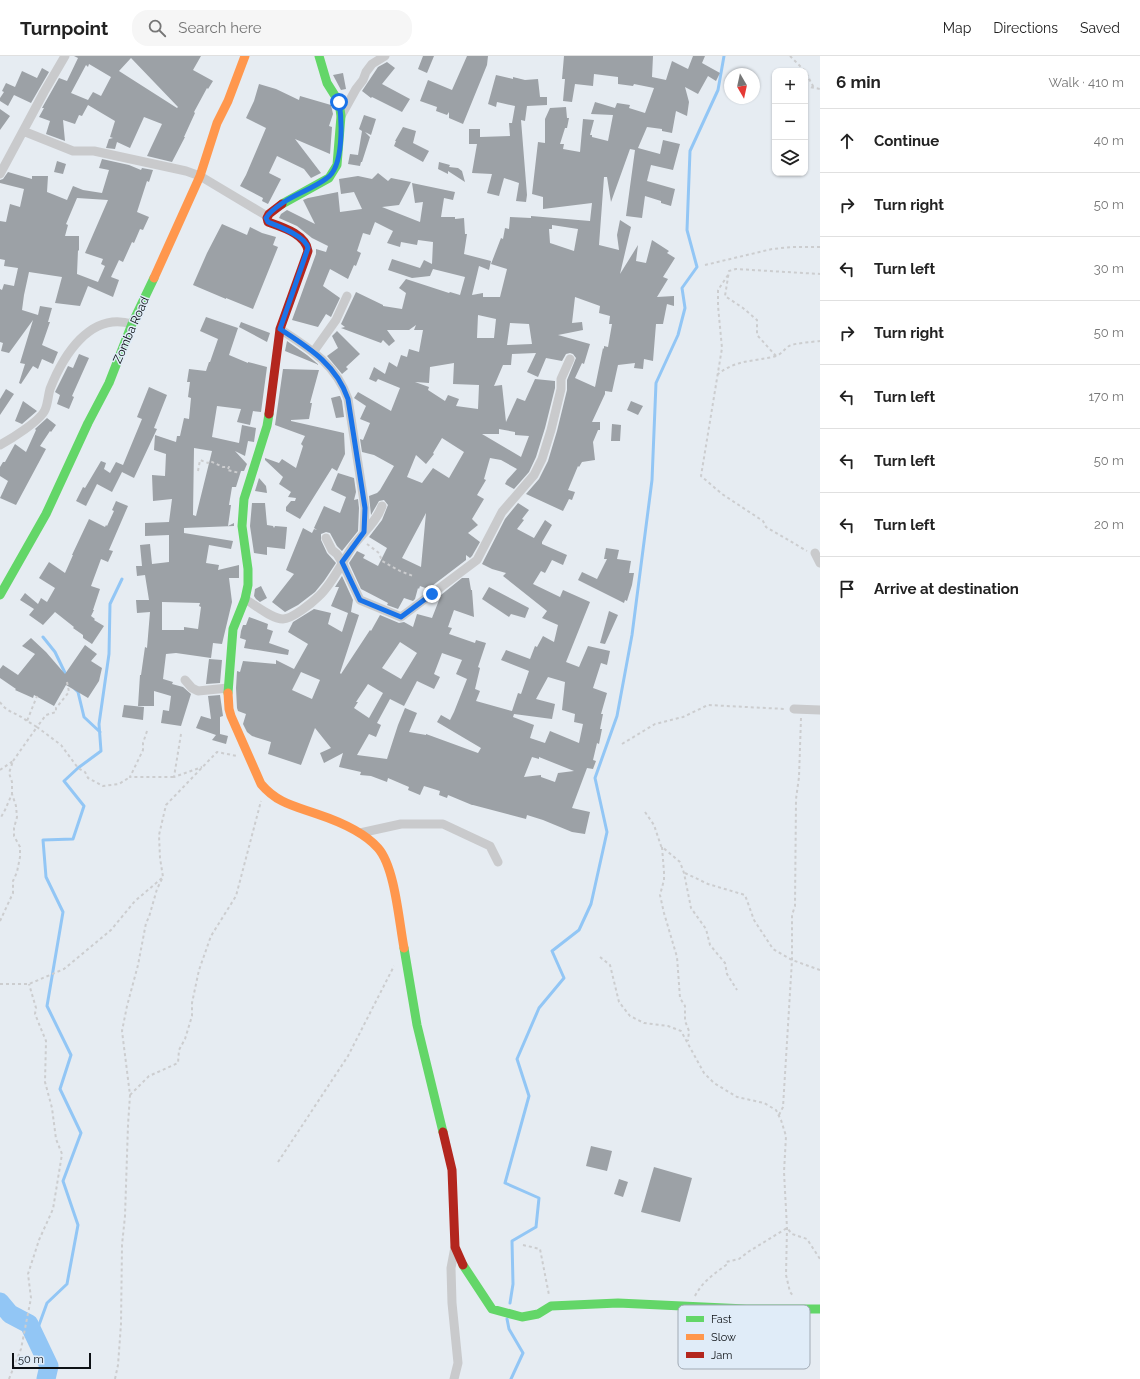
<!DOCTYPE html>
<meta charset="utf-8">
<style>
:root{--surface:#fff;--page:#f6f6f6;--text:#222;--muted:#767676;--line:#e0e0e0}
body{margin:0;font-family:Raleway,sans-serif;background:var(--page);color:var(--text)}
.controls{position:absolute;right:12px;top:12px;display:grid;overflow:hidden;border-radius:8px;box-shadow:0 1px 3px #0004}
.controls button{width:36px;height:36px;display:grid;place-items:center;padding:0;border:0;border-bottom:1px solid var(--line);background:var(--surface);color:var(--text);font:20px sans-serif}
.compass{position:absolute;left:724px;top:12px;width:36px;height:36px;border-radius:50%;background:var(--surface);box-shadow:0 1px 3px #0004;rotate:171deg}
.scale{position:absolute;left:12px;bottom:10px;width:79px;box-sizing:border-box;padding-left:4px;border:2px solid #0d1115;border-top:0;font-size:11px;line-height:14px;white-space:nowrap;color:#0d1115;-webkit-text-stroke:3px #e0ecf8;paint-order:stroke}
.stop{position:absolute;width:12px;height:12px;margin:-9px;border:3px solid #1a73e8;border-radius:50%;background:#fff}
.stop.end{background:#1a73e8;border-color:#fff;box-shadow:0 1px 4px #0008}
.list{margin:0;padding:0;list-style:none}
h2{display:flex;justify-content:space-between;align-items:center;height:52px;margin:0;padding:0 16px;font-size:17px}
h2 small{font-size:13px;font-weight:400;color:var(--muted)}
.list li{display:grid;grid-template-columns:26px 1fr auto;gap:12px;align-items:center;box-sizing:border-box;height:64px;padding:0 16px;border-top:1px solid var(--line)}
.list b{display:block;font-size:15px;white-space:nowrap}
.list em{font-size:13px;font-style:normal;color:var(--muted)}
.icon{flex:none;width:22px;height:22px;fill:none;stroke:currentColor;stroke-width:2;stroke-linecap:round;stroke-linejoin:round}
.map{position:relative;flex:none;width:820px;height:1323px;overflow:hidden}
header{display:flex;align-items:center;gap:24px;box-sizing:border-box;height:56px;padding:0 20px;background:var(--surface);border-bottom:1px solid var(--line)}
header strong{font-size:19px}
nav{display:flex;gap:22px;margin-inline-start:auto;font-size:14px}
.search{width:280px;height:36px;background:var(--page);display:flex;align-items:center;gap:10px;box-sizing:border-box;padding:0 14px;border-radius:16px;color:var(--muted);font-size:15px}
main{display:flex}
aside{flex:1;background:var(--surface)}
.map>svg:first-child{display:block}
.lines{fill:none;stroke-linecap:round;stroke-linejoin:round}
.stream{stroke:#92c6f5;stroke-width:3}
.river{stroke:#92c6f5;stroke-width:19}
.building{fill:#9ca1a6;fill-rule:evenodd}
.path{stroke:#cccdcf;stroke-width:2;stroke-dasharray:3 3;stroke-linecap:butt}
.street{stroke:#c9cacc;stroke-width:9}
.fast{stroke:#63d668;stroke-width:9}
.slow{stroke:#ff974d;stroke-width:9}
.jam{stroke:#b3261e;stroke-width:9}
.route{stroke:#1a73e8;stroke-width:5}
.labels{text-anchor:middle;stroke-width:3;stroke-linejoin:round;paint-order:stroke}
.street-label{font-size:12px;fill:#0d1115;stroke:#e0ecf8}
.key{fill:#e0ecf8;stroke:#a1aab4;stroke-width:1}
.key-label{font-size:11px;fill:#0d1115}
</style>
<header>
<strong>Turnpoint</strong>
<div class="search"><svg class="icon" aria-label="search" viewBox="0 0 24 24"><circle cx="10" cy="10" r="6"/><path d="M15 15l6 6"/></svg>Search here</div>
<nav><a>Map</a><a>Directions</a><a>Saved</a></nav>
</header>
<main>
<div class="map">
<svg width="820" height="1323" viewBox="0 0 820 1323">
<rect width="100%" height="100%" fill="#e6ecf2"/>
<g class="lines">
<path class="stream" d="M43 581 55 596 67 621
M75 633 78 636 84 661 100 676
M510 1247 513 1228 512 1185 536 1171 539 1142 505 1127 529 1040 517 1003 539 952 564 922 552 895 579 874 591 848 607 776 595 722 617 660 632 579 652 424 656 327 678 279 685 252 682 232 697 211 687 174 690 95 718 34 724 0
M507 1263 509 1273 523 1297 511 1323
M35 1280 47 1247 67 1228 78 1169 63 1125 81 1077 60 1033 71 999 47 950 63 856 46 821 43 784 73 783 84 750 64 725 78 712 101 695 99 668 109 598 110 548 122 523"/>
<path class="river" d="M0 1246 10 1258 29 1268 49 1310 46 1323"/>
</g>
<path class="building" d="M74 0H201L193 14 213 25 208 33 207 32 194 56 195 57 184 81H185L172 106 147 100 162 68 144 61 130 92 117 86 115 93 106 92 109 83 113 82 110 81 115 65 88 49 82 60 79 59 75 68 63 64 65 85 46 78 50 65 39 61 44 52H42L59 22 67 25 78 2ZM131 2 178 51 177 52 119 15ZM89 8 111 21 101 40 93 36 88 44 71 37 86 9 88 11Z
M423 0H434L427 17 418 13Z
M467 0H488L487 9 463 68 449 62V56L447 59 436 55 437 51 420 45 428 24 452 34Z
M564 0H653L652 21 666 24 672 5 688 13 693 0H705L702 7 720 17 716 25 708 20 698 38 685 31 689 46 687 60 676 55 672 77 662 75V73L647 71 638 92 660 98 663 84 680 88 673 114 651 109 647 125 675 133 671 150 661 147V145L645 140 642 162 626 160 635 94 630 93 611 146 607 121H604L599 189 619 194 617 179 620 164 631 171 620 218 638 189 636 205 646 207 652 184 669 195 667 197 675 202 663 221 668 223 657 241 674 240V250L667 248 663 268H656L653 305 644 303 643 313 634 312 635 307 618 309 612 336 605 335V338L592 366H600V374H598L593 386 595 404 582 406 579 411 578 410 568 434 575 436 572 444 569 443 563 455 526 438 539 423 548 405 557 375 567 334V324L576 302 573 298 570 297 566 298 562 305 546 302 538 321 527 316 536 297 512 298 511 309H503L494 330 502 329 506 366 517 342 525 345 535 323 555 325V332L545 372 536 401 529 416 514 433 505 428 507 424 517 413 501 404 490 402 484 423 486 424 477 439 484 443 472 463 478 469 468 477 480 486 472 500 470 502 466 499V504L428 533 420 530 419 533 418 532 415 543 413 545 404 542 398 553 387 549 388 547 361 533 349 507 357 495 365 499 363 502 378 510 387 492 369 481 382 464 388 449 384 444 379 445 371 459 369 440 377 437 380 434 394 410 374 399 362 396 360 383 363 384 370 367 360 363 366 350 354 342 358 336 391 355 400 332 378 323 376 326 369 323 374 311 385 318 389 306 397 311 401 299 407 301 409 293 419 296 423 274H414L416 269 409 274H387L395 285 389 290 383 284 381 287 341 272 345 271 341 268 356 236 383 249V250L402 253 406 237 399 232 406 223 449 237 450 236 460 239 465 221 433 213 430 220 412 222 388 214 392 203 420 212 424 204 432 208 433 186 418 184 417 189 401 186 400 191 387 187 393 175 375 166 370 179 363 177 357 195 361 197 356 210 354 209 348 223 330 213 323 230 340 242 331 261 326 258 318 271 292 264 316 198V193L326 196 328 190 312 182 297 170 279 162 281 158 287 154 315 168 303 144 308 142 338 136 340 156 362 153 354 136 341 138 339 123 358 120 372 123 378 117 388 125 391 122 411 126 399 149 382 151 420 166 423 146 415 147 412 127 455 136 453 144 444 142 441 161H455V163L464 162 465 178H467L464 198 491 205 489 214 479 210 472 239 483 237V241H500L507 213 491 208 501 182 503 183 505 172 509 173 510 161 531 162V160L590 165 592 147 543 153V141L532 138 538 86 545 87V63L550 52 566 51 567 62H569L567 72H565L560 88H564L563 93 580 96 583 63 594 64 590 79H592V81L608 85 613 59 591 58 595 46 615 52 617 47 630 49 629 52 645 57 654 32 634 28 633 30 618 28V21L594 18 593 30 575 28 572 46 563 45 565 23H562ZM552 169 578 173 574 195 550 187 549 173H552ZM575 241 600 250 599 257 610 260 609 268H612L608 291 604 290V293L603 292 595 331 575 322 582 307 584 308 590 288 558 279 583 274 582 266 572 267ZM478 259 496 263 494 282H477ZM510 267 529 268 532 288 507 289ZM454 307 453 328 479 329 478 353 456 350 459 343 448 339 445 345 428 334 429 331 415 326 429 327 430 311ZM499 373 515 376V379L529 380 521 401 482 378H499ZM442 382 464 396 449 422 433 412 422 427 407 421 416 399 426 408 434 398 433 397ZM426 457 421 511 402 502Z
M387 6 395 12 382 28 410 43 402 56 372 41 371 42 362 35 378 11Z
M42 12 49 16 31 47 14 39 8 50 0 45V42L4 36 2 35 6 27 15 31 22 15 37 22Z
M343 17 346 33 341 34 333 19Z
M496 19 513 23V21L525 24 538 23 540 41H547V49L527 50 525 65 521 64 527 139 526 146 516 145 519 127 504 122 499 140 487 137 492 118 472 117 477 88H469V73H480V81L510 80 509 67H512L515 50 497 46 496 51 488 48Z
M259 28 276 33 299 44 300 40 331 49 333 58 329 70 332 71 330 98 295 83 321 117 311 122 304 113 277 100 269 117 281 123 268 148 262 145 263 142 240 130 246 119 266 72 246 62 254 45Z
M0 53 10 60 0 74Z
M364 59 376 63 371 79 365 76 370 81 362 106H361L360 110 348 108 350 98 358 99 362 75 359 73Z
M403 71 416 75 413 87 429 95 423 106 394 90 396 85H395Z
M102 103 129 109 141 114 142 112 153 114 149 126 147 125 137 156 149 161 143 174 140 173 134 187 132 186 123 206 119 204 111 221 119 224 113 241 88 230 80 250 55 247 62 221 29 216 24 239 22 254 38 259 40 250 52 252 48 266H50L42 289 58 296 53 308 42 303 38 313 33 310 21 328 19 327 25 308 20 307 33 264 9 297 1 295 3 287 0 286V233L2 234 4 228 14 230 18 212 4 210 5 204 0 203V165L6 166 10 148 20 151 24 133 0 127V124L3 123 8 116 32 123V120H48L47 136 67 144 73 130 83 134 102 137 109 114 99 112ZM77 142 108 144 85 197 103 203 101 208 105 210 98 226 77 218 78 194 79 195V180H65L68 169 66 168Z
M57 105 66 108 63 118 54 116Z
M439 106 450 109 449 111 458 112 462 115 465 126 448 115V118L438 113Z
M222 168 247 179 250 171 262 177 276 181 273 189 278 191 253 253 226 242V243L193 229 207 197Z
M206 261 238 272 229 299 248 307V306L267 311 261 356 253 355 250 369 237 366 241 353 217 350 212 381 239 387 242 369 256 372 254 386 248 385 245 400 235 395 247 408 244 415H241L236 431H232L229 449H231L228 470 234 467V470L184 472V477L233 485 231 493 209 489 206 507 219 509 218 514 239 509V522H229L232 546 222 588 213 587 211 602 176 597 166 598 163 623 173 626 172 628 183 631 191 638 181 670 161 667 163 654 169 655 171 640 154 635V650H138L140 619H141L145 591 147 592 150 556 137 557 136 544H149L145 519 137 520 136 510H142L140 489 150 488 152 508 169 506V479L145 480V467L169 466 172 443 153 445 152 419 165 420 166 398 154 394 155 379 176 386 177 380H180L184 362 189 363 191 342 188 341 190 326H187L189 313 206 315 209 306H210L218 283 200 275ZM194 392 212 395 196 460 193 459ZM162 546 200 547 199 550 201 551 198 573 184 571V574H162Z
M241 266 270 277 267 286 239 271Z
M337 275 360 298 346 311 348 313 342 318 327 300 338 292 332 280Z
M287 285 307 299 319 309 285 295Z
M79 298 89 302 72 340 74 341 69 353 57 348 60 339 55 336 68 310 73 312Z
M283 313 319 314 310 347H312L309 363 291 364V365L344 377 345 398 337 415 332 412 300 463 286 455V451L291 445H295L296 442 288 441 291 436 279 428 283 421 265 404V402L279 407 282 403 296 412 303 390 301 388 305 380 275 369Z
M149 331 167 339 154 372 157 373 134 422 122 416 112 436 97 428 86 450 76 445 83 431 85 432 101 405 106 407 104 413 110 417 116 406 123 409 142 363 137 361Z
M6 333 14 338 0 359V343Z
M339 340H340L342 345 344 361 336 362 331 342Z
M23 345 37 355 22 368 15 365Z
M631 345 643 350 638 359 627 354Z
M47 362 56 369 51 376 50 375 40 390 46 393 16 449 0 442 8 425 0 420V411L3 406H5L15 388 26 396 36 374 35 373Z
M612 368 621 369 620 385H611Z
M338 417 354 422 356 436 354 444 358 443 359 452 358 475 342 495 337 490 330 477 326 476 321 478V484L327 497 336 507 324 525 315 536 298 549 285 556 272 546 294 518 286 514 303 472 312 477 314 473 317 474 314 472 324 450 340 457 346 441 331 434Z
M259 422 266 430 267 437 255 435Z
M116 445 128 450 109 494 113 495 108 506 101 503 91 530 100 533 93 554H94L91 560 95 563 94 564 104 570 92 588 83 582V579L73 572 74 571 55 556 43 569 29 559 34 553 20 544 25 537 38 548 41 542 47 546 55 532 39 522 49 506 65 517 73 499H72L89 463 105 471 106 469 107 470 114 455 112 454Z
M252 447H265L267 469 273 470 274 472 275 470 287 471 285 493 267 491V499L254 497 250 470Z
M518 447 529 454 522 463 524 464 517 473 534 482 545 464 552 469 542 486V488L567 499 563 509 552 504 545 517 541 515 533 528 560 541 563 534 590 546 566 606 579 611 588 590 610 595 607 609 601 607 593 632 607 637 601 658H603L600 673H602L599 688 597 687 593 704 596 705 593 713 587 712 572 752 590 756 585 778 572 776 543 764 527 759 526 763 473 749H472L448 739 447 742 439 739 440 735 424 730 420 739 408 734 409 731 388 722 387 726 371 720 360 719 361 716 339 711 343 697 324 707 320 697 331 692 315 672 301 709 268 698 271 686 252 680 247 676 243 668 246 658 238 655 237 652 236 632 237 615 240 616 243 605 276 608V604L294 613 308 588 288 576 293 566 314 553 331 557 328 568 342 576 348 557 331 550 339 531H335L342 520 353 544 351 556 359 559 340 617 341 618 370 574 371 575 380 559 399 567 404 566 413 571 417 558 432 562 441 539 462 522H469L471 534H472L474 561 454 554 448 571 452 572 449 578 475 587 476 584 486 587 478 611 480 612 475 633 480 635 476 645 512 655 518 637 521 638 529 615 501 604 506 594 530 603 535 590 537 591 543 580 554 586 558 569 542 562 547 555 503 520 506 517 492 513 482 508 505 463ZM400 586 417 597 401 623 382 612ZM442 597 462 604 456 618 467 623 454 656 450 664 441 659 437 666 481 692 478 697 426 678V679L409 676 417 657 405 652 398 669 387 703 357 699 369 678 376 681 381 669 377 667 390 643 404 650 417 625 434 633 440 621 434 618ZM301 616 320 624 312 643 292 634ZM548 621 565 626 562 654 575 658 574 666 583 668 579 687 550 675 545 687 530 682 534 669 513 661 514 658 552 663 555 648 536 643ZM368 628 383 637 369 662 354 652 358 646H356ZM532 701 539 703V701L574 715 558 717 555 726 541 721V719L524 721Z
M606 492 619 494 617 503 631 505 629 517H634L632 529 627 545 625 544 624 547 578 524 582 516 597 523 607 503H604Z
M261 530 267 542 260 546 256 543 254 540 255 533Z
M489 531 529 552 525 562 511 558 509 561 482 543Z
M609 555 618 559 605 588 600 587Z
M249 561 268 568 267 573 273 575 269 587 289 594 288 599 244 592 246 584 240 582 241 575 243 569H246Z
M31 582 46 596 65 618 85 589 97 598 91 605 102 612 99 625 88 642 66 629 54 650 34 639 33 642 15 634 16 633 0 622V613L3 609 18 619 35 598 22 590Z
M209 603 222 604 220 627 206 628Z
M220 639 223 660 220 661V678L228 680 226 688 212 684 216 679 196 672 201 660 211 663 208 640Z
M124 649 144 651 143 664 122 661Z
M591 1090 612 1095 607 1115 586 1110Z
M654 1111 692 1122 680 1166 641 1156Z
M619 1123 628 1126 623 1141 614 1138Z"/>
<g class="lines">
<path class="path" d="M790 0 805 15 814 32
M805 30 820 33
M705 209 772 193 792 191H820
M728 219 718 234V250L722 292 701 420 722 438 763 465 766 471 807 495
M776 300 757 279V264L743 252 725 240 729 215 736 213 820 218
M717 319C736 303 754 306 776 300 782 298 784 293 789 290 795 287 812 286 820 285
M198 415 200 404 208 407 210 405 223 411H229L227 414 240 417
M367 488 379 497 382 505 400 515 413 520
M67 626 69 636 56 652V656L46 659 37 671 61 689 78 712 85 716 88 722 103 730 119 728 130 721
M0 646C7 657 18 657 27 665
M147 675 143 687V694L130 721H174
M181 678 174 721 202 711
M622 688 655 668 683 661 708 649 785 653
M13 705 37 671 27 665 37 640
M0 714 13 705 9 717 12 726V738L5 754 0 763
M645 756 654 769 661 790 680 806 684 817 691 852 706 873 710 889 725 907 727 918 737 934
M662 791 664 816V824L660 839 664 857 677 901 680 942 685 950V965L689 975 688 985
M685 817 708 828 745 839 754 864 773 893 792 904 820 914
M0 865 13 837V825L17 816 20 801V791L14 780V772L17 761 16 750 12 738
M600 901 610 909 619 946 630 960 644 967 668 970 681 975 704 1017 714 1027 737 1041 764 1047 776 1054 781 1064 786 1080 784 1116 787 1172 786 1219 790 1236 794 1241
M0 928H29L64 913 111 874 135 845 162 822
M130 1039 149 1020 178 1007 179 994 185 983 192 960V947L199 914 211 880 236 840 261 745
M779 1059 783 1051 792 904V859L795 850 796 743 799 721 801 662
M278 1106 348 1000 394 910
M523 1189 540 1193 549 1239
M695 1240C702 1226 714 1218 726 1209V1206L739 1203 748 1196 787 1172 792 1178 807 1183 820 1203
M9 1323 21 1293 31 1242 28 1218 39 1184 53 1153 62 1098 56 1083 52 1052 45 1026 46 985 35 958 36 952 29 928
M115 1323 118 1309 121 1268 122 1189 125 1160 128 1069 130 1039 122 975 127 950 138 909 146 867 149 861 157 833 163 821 160 802 159 779 166 749 217 696 237 700"/>
<path class="street" d="M341 60 356 33 363 24 366 16 372 8 385 0
M23 75 73 95H94L186 115 200 120 267 160
M0 118 44 36 65 0
M280 273C309 292 336 308 348 343L365 452 364 476
M314 295 336 264 347 240
M0 389C11 383 40 365 45 354 48 347 48 340 50 333 63 300 90 255 132 268
M326 482 332 494 337 498 342 506 360 544 401 561 477 504 502 456 534 419 542 403 551 374 561 333V323L570 303
M815 497 820 507
M245 543C255 549 272 563 283 563 292 563 312 547 319 540 333 527 342 506 353 490 363 477 377 465 382 450
M185 624 192 632 198 635 228 632
M794 653 820 654
M360 777 401 768H443L490 790 498 806
M454 1323 458 1307 452 1247 451 1212 455 1191"/>
<path class="fast" d="M282 148 329 122 337 109 341 60 339 46 327 27 319 0
M0 539 46 458 88 367 109 327 132 268 154 222
M228 637 233 573 245 543 248 529V513L242 470 244 443 267 370 269 358
M404 892 417 969 443 1076
M463 1209 492 1253 522 1261 538 1258 551 1250 618 1247 746 1253H820"/>
<path class="slow" d="M154 222 200 120 217 67 228 45 245 0
M228 637 229 653 231 660 261 728C277 747 294 750 317 758 338 765 363 775 378 792 395 811 399 866 404 892"/>
<path class="jam" d="M269 358 280 273 308 195C306 178 282 171 268 166L267 162 269 158 282 148
M443 1076 452 1114 455 1191 463 1209"/>
</g>
<g class="lines">
<path class="route" d="M339 46C342 64 344 111 327 122 314 132 298 137 284 146 278 150 269 156 266 162L268 166C278 170 306 180 308 192L280 273C309 292 336 308 348 343L365 452 364 476 342 506 360 544 401 561 432 538"/>
</g>
<g class="labels">
<g class="street-label">
<text transform="translate(131 274) rotate(-66)" y="4">Zomba Road</text>
</g>
</g>
<rect x="678" y="1249" width="132" height="64" rx="6" class="key"/>
<rect x="686" y="1260" width="18" height="6" fill="#63d668"/>
<rect x="686" y="1278" width="18" height="6" fill="#ff974d"/>
<rect x="686" y="1296" width="18" height="6" fill="#b3261e"/>
<g class="key-label">
<text x="711" y="1267">Fast</text>
<text x="711" y="1285">Slow</text>
<text x="711" y="1303">Jam</text>
</g>
</svg>
<div class="controls">
<button>+</button>
<button>−</button>
<button><svg class="icon" aria-label="layers" viewBox="0 0 24 24"><path d="M12 4l9 5-9 5-9-5zM3 14l9 5 9-5"/></svg></button>
</div>
<svg class="compass" viewBox="-18 -18 36 36"><path d="M0-13l5 13h-10z" fill="#e53935"/><path d="M0 13l5-13h-10z" fill="#767676"/></svg>
<div class="scale">50 m</div>
<div class="stop" style="left:339px;top:46px"></div>
<div class="stop end" style="left:432px;top:538px"></div>
</div>
<aside>
<h2>6 min<small>Walk · 410 m</small></h2>
<ul class="list">
<li><svg class="icon" aria-label="ahead" viewBox="0 0 24 24"><path d="M12 20V5M6 11l6-6 6 6"/></svg><div><b>Continue</b></div><em>40 m</em></li>
<li><svg class="icon" aria-label="right" viewBox="0 0 24 24"><path d="M7 20v-9h11M14 6l5 5-5 5"/></svg><div><b>Turn right</b></div><em>50 m</em></li>
<li><svg class="icon" aria-label="left" viewBox="0 0 24 24"><path d="M17 20v-9H6M10 6l-5 5 5 5"/></svg><div><b>Turn left</b></div><em>30 m</em></li>
<li><svg class="icon" aria-label="right" viewBox="0 0 24 24"><path d="M7 20v-9h11M14 6l5 5-5 5"/></svg><div><b>Turn right</b></div><em>50 m</em></li>
<li><svg class="icon" aria-label="left" viewBox="0 0 24 24"><path d="M17 20v-9H6M10 6l-5 5 5 5"/></svg><div><b>Turn left</b></div><em>170 m</em></li>
<li><svg class="icon" aria-label="left" viewBox="0 0 24 24"><path d="M17 20v-9H6M10 6l-5 5 5 5"/></svg><div><b>Turn left</b></div><em>50 m</em></li>
<li><svg class="icon" aria-label="left" viewBox="0 0 24 24"><path d="M17 20v-9H6M10 6l-5 5 5 5"/></svg><div><b>Turn left</b></div><em>20 m</em></li>
<li><svg class="icon" aria-label="arrive" viewBox="0 0 24 24"><path d="M6 21V4h12l-3 4 3 4H6"/></svg><div><b>Arrive at destination</b></div></li>
</ul>
</aside>
</main>
